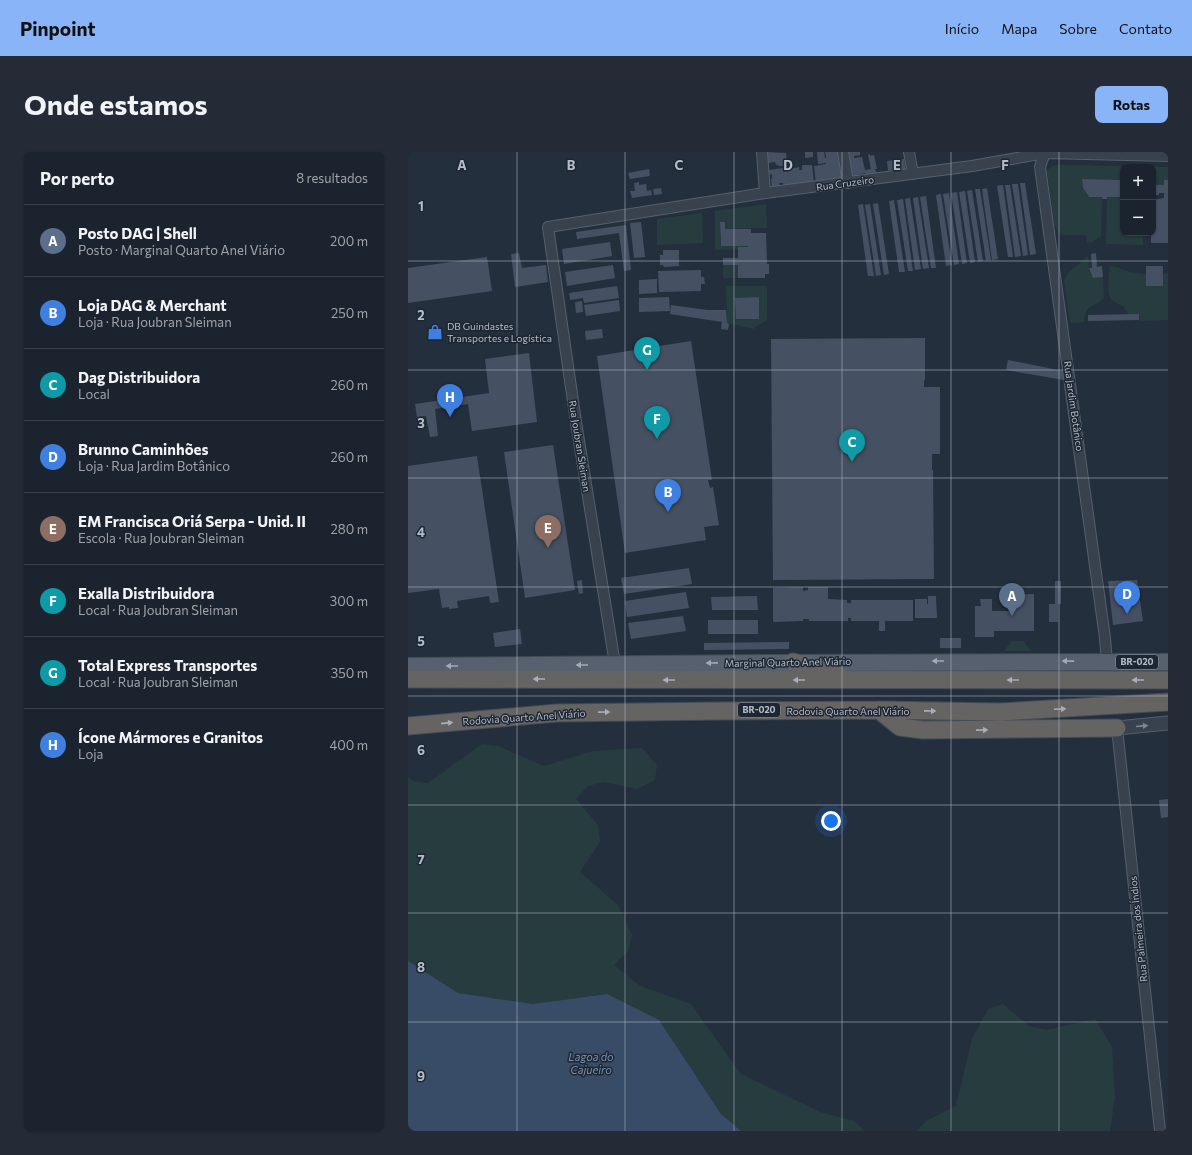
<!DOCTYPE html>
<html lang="pt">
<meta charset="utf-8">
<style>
:root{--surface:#1b232e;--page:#242b36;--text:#f1f3f6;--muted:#a0a4aa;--line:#39404a;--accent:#8ab4f8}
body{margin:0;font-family:Commissioner,sans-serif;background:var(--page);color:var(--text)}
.controls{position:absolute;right:12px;top:12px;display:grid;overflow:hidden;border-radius:8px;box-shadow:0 1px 3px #0004}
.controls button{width:36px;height:36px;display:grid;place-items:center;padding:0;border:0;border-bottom:1px solid var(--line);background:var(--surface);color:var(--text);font:20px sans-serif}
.you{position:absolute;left:423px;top:669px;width:14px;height:14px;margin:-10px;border:3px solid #fff;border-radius:50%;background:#1a73e8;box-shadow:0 0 0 6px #1a73e833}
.badge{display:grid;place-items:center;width:26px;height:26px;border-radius:50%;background:var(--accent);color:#fff;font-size:13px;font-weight:700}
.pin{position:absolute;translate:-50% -33px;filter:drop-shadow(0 1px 2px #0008)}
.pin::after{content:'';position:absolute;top:21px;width:14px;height:12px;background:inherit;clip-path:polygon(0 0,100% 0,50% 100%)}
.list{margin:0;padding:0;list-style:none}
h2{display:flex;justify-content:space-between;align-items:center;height:52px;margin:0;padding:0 16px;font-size:17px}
h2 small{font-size:13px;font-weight:400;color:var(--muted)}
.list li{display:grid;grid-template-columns:26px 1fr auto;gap:12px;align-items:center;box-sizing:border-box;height:72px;padding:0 16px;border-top:1px solid var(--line)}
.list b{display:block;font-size:15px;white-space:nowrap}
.list p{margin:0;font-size:13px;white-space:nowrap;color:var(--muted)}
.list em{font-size:13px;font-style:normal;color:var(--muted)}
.map{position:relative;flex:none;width:760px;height:979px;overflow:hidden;border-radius:8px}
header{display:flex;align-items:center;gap:24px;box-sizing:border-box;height:56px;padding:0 20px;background:var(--accent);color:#111}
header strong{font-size:19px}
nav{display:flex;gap:22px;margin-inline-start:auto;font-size:14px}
.intro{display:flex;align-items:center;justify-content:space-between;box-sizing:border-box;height:96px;padding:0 24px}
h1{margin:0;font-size:28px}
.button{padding:10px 18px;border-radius:8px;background:var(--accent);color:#111;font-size:14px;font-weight:700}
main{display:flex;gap:24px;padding:0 24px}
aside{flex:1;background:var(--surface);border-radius:8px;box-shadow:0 1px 3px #0004}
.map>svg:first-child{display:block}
.green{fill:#263c3f}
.water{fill:#394c67}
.building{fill:#455162}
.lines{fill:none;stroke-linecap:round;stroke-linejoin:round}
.minor-casing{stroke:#565f6c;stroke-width:12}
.tertiary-casing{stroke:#565f6c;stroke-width:15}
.primary-casing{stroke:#414a57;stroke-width:18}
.trunk-casing{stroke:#434c59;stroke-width:19}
.minor{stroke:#38414e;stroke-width:10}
.tertiary{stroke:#38414e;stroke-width:13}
.primary{stroke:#56606e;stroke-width:16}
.trunk{stroke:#656462;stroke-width:17}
.oneway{fill:#a1aab7}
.oneway2{fill:#a8afba}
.oneway3{fill:#7c8592}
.grid{fill:none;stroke:#b4bcc9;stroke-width:1;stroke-opacity:0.55}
.labels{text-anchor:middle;stroke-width:3;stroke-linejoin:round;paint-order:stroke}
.shield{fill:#1d2633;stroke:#878f9c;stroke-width:1}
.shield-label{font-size:9px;font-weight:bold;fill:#b4bcc9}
.street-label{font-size:10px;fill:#b4bcc9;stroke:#1d2633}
.poi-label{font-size:10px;fill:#b4bcc9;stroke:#1d2633;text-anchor:start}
.water-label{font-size:11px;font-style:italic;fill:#7c92b1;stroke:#1d2633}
.grid-label{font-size:13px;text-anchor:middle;font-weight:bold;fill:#b4bcc9;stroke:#1d2633;stroke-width:3;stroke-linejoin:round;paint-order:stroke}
</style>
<header>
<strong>Pinpoint</strong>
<nav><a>Início</a><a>Mapa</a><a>Sobre</a><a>Contato</a></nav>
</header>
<div class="intro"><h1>Onde estamos</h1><a class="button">Rotas</a></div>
<main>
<aside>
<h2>Por perto<small>8 resultados</small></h2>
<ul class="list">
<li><span class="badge" style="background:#5c6f8a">A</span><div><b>Posto DAG | Shell</b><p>Posto · Marginal Quarto Anel Viário</p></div><em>200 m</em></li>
<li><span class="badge" style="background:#3f7fe0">B</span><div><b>Loja DAG &amp; Merchant</b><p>Loja · Rua Joubran Sleiman</p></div><em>250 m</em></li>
<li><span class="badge" style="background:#0f9aa8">C</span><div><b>Dag Distribuidora</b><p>Local</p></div><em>260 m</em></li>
<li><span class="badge" style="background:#3f7fe0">D</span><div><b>Brunno Caminhões</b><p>Loja · Rua Jardim Botânico</p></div><em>260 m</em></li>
<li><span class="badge" style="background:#8d6e63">E</span><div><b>EM Francisca Oriá Serpa - Unid. II</b><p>Escola · Rua Joubran Sleiman</p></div><em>280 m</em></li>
<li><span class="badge" style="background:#0f9aa8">F</span><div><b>Exalla Distribuidora</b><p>Local · Rua Joubran Sleiman</p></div><em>300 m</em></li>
<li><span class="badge" style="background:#0f9aa8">G</span><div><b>Total Express Transportes</b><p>Local · Rua Joubran Sleiman</p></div><em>350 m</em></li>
<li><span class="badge" style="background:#3f7fe0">H</span><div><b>Ícone Mármores e Granitos</b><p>Loja</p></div><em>400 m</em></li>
</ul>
</aside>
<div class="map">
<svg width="760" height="979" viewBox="0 0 760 979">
<rect width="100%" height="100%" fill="#242f3e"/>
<path class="green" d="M654 13 760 15V28L756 33H745V15H715V28L674 27 675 36 680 45H694L693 84 685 90 679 91 678 83H654L651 81 646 72 639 19C643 13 648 13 654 13Z
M699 45H715V81H735V93L698 92Z
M358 52 359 76 312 77 313 94H340V95H330V97L307 98V59Z
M294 61 295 91 249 93V67Z
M680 104 681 116 685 126 695 125 696 146C685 157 677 151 676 170L662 171 656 128 660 121Z
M315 113H330V126H315Z
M702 114 707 115 722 120 738 122 739 134H755V122L760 121V168L732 169 731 162H720C714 150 713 155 704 148 698 143 701 122 702 114Z
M318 134H359V167C356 172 349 172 346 177L319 171Z
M604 489H615L623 499H596Z
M74 592 90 594 136 614 185 599 234 596 249 613 247 628 229 637 195 630 180 634 168 647 190 673 192 690 172 720 210 753 224 783 220 799 206 813 232 834 283 852 333 922 412 960 446 969 457 979H333L313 962 251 868 199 842 125 852 50 841 0 809V625L5 629 20 631Z
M595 852 621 874 638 878 687 867 704 895 707 945 702 979H508L518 969 548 954 564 887 580 857Z"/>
<path class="water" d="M0 809 50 841 125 852 199 842 251 868 313 962 333 979H0Z"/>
<path class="building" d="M358 0 378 1 379 11H377V14H370V12L368 13 367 10 360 11Z
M397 0H405V5L397 6Z
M409 0H416L417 6H418L417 0H431L435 27 408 32 406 14 418 12V11L410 12Z
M439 0H452V3L446 4V6L454 5 457 18 463 17 460 3 462 2V4L466 3 469 17H467L469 23 458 24 457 21 449 23 450 25 441 27Z
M496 7 498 20 485 21 484 18 480 19 479 9Z
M394 13H404L406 31 375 34V31H371L372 35 364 36 363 27H364V22L362 23 361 18 375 16 377 18 391 15V18H394Z
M241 17 242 24 222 27 220 21Z
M674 27 715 28V45H699V47H694V45H681L675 36Z
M756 28H760V91H743V81H745V48L756 46V41H751V43H745V33H756Z
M231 30V33L238 32 239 39 243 38 244 43 224 46 222 39H227L226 31Z
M612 31H617L628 102 622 103Z
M604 32H610L620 103 615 104Z
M595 33 605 105H600L589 34Z
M597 33H602L613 104 607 105Z
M253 36 254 42 246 43 245 37Z
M579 36 590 107 584 108 574 37Z
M567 37H572L583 108 578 109Z
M564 38 575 109 570 110 559 39Z
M557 39 567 110 562 111 551 40Z
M549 40 559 111 554 112 543 41Z
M541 41 551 112 546 113 535 42Z
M533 42 544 113 538 114 528 43Z
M518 44 528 116H523L512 45Z
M510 45 521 116 515 117 505 46Z
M502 46 513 117 507 118 497 47Z
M495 47 505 119H500L489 48Z
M486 48 497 120H491L481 49Z
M470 51 481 122 476 123 465 52Z
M455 52 466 124H460L450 53Z
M462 52 473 123 468 124 457 53Z
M233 70 237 105 226 106 222 71Z
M312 70H317V77H343V81H358L359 112H361V122H357V126H330V113H315V106H330V95H340V94H313Z
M218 73 223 118 216 119 211 81 169 87 168 80Z
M202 90 204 104 156 112 154 97Z
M255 98H271V114L256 115 255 113H252V103H255Z
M111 101 114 116 138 113 140 130 107 135 103 102Z
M688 101 689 115 694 114 695 125 685 126 681 116H684L683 102Z
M79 105 84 139 0 151V116Z
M205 113 207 126 159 134 157 120Z
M738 114H755V134H738Z
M293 118V125H296L297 132H293V139L251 140 250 119Z
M249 127V141L231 142V128Z
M209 134 211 146 176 151 175 146 162 148 161 141Z
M261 145 262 159 231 160V146Z
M351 145V167H328L327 146Z
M211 148 212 159 178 164 176 153Z
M174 149 175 160 168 161 167 150Z
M263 153 299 158H318L319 171 321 172 320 178 313 177 314 170 262 162Z
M731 162V168L680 169V163Z
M194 177 195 186 178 188 177 179Z
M517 186V228H516V235H532V302H524V318H525L526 427 365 428 363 187Z
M283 189 304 328H300L302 336 305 335 311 373 296 375 298 388 217 401 189 204Z
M121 201 129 270 64 279 60 252 27 257 30 284 22 285 18 264 9 265 7 252 81 241 77 207Z
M600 208 655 219 656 228 598 218Z
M145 293 167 438 117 446 96 300Z
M69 304 91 450 82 451 81 444 49 449 50 456 41 457V455L34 456 31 437 0 441V314Z
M281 416 284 432 216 442 213 426Z
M174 428 175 441 171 442 169 429Z
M729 428 735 469 705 473 700 429Z
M647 429H653V452H650V470H641V452H647Z
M395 435V439L400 438V435H420V447L439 448V451H443V448H505V469H477V479H471V469H443V466H440V469H401V467H395V469L365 470V436Z
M278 440 281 456 219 465 217 449Z
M626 442V479H586V485H567V454H573L572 447H584V459H605V443Z
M349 444 350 458H304L303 445Z
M520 444H528L529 466H507V447H519V452H520Z
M275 464 278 479 223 487 220 471Z
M300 468H350V482H300Z
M112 477 114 492 87 495 85 481Z
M532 486H553V496H532Z
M381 490V497L296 498V491Z
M760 647V665L753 666 751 648Z"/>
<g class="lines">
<defs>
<path id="minor" d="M354 0 357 41
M435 0 440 31
M501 0 505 22
M637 0 632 15 697 486 699 510
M207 512 168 270 140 75 357 41 564 14 637 1 760 4
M709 576 752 979"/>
<path id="tertiary" d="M709 576 760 571"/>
<path id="primary" d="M0 514C253 512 507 509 760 510"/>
<path id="trunk" d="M385 510 429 521
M0 527 760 528
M471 558 492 575 515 578 709 576
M0 574 149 561 310 559 471 558 593 560 760 550"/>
</defs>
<use href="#minor" class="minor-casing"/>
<use href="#tertiary" class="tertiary-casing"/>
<use href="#primary" class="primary-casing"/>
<use href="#trunk" class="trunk-casing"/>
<use href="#minor" class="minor"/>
<use href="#tertiary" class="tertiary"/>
<use href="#primary" class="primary"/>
<use href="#trunk" class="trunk"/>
</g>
<defs><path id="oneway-solid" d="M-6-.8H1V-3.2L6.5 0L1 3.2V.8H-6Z"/></defs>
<g class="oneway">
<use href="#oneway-solid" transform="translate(530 509) rotate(180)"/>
<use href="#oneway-solid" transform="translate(660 509) rotate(-179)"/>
<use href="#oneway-solid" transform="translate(304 511) rotate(179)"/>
<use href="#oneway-solid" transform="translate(174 513) rotate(180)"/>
<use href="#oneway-solid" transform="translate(44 514) rotate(180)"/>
</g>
<g class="oneway2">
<use href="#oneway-solid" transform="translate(131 527) rotate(-180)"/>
<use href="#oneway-solid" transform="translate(261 528) rotate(-180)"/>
<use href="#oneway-solid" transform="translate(391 528) rotate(-180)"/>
<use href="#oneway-solid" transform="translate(605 528) rotate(-180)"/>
<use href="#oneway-solid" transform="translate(730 528) rotate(180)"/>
<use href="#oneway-solid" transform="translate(652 557) rotate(-3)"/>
<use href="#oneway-solid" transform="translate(522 559) rotate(1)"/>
<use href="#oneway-solid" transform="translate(196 560) rotate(-1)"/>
<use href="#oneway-solid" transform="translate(39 571) rotate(-6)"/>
<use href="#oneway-solid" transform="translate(574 578) rotate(-1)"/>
</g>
<use class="oneway3" href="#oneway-solid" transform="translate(734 574) rotate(-5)"/>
<path class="grid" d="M109 0V979M217 0V979M326 0V979M434 0V979M543 0V979M651 0V979M0 109H760M0 218H760M0 326H760M0 435H760M0 544H760M0 653H760M0 761H760M0 870H760"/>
<defs>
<symbol id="shop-bare" viewBox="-9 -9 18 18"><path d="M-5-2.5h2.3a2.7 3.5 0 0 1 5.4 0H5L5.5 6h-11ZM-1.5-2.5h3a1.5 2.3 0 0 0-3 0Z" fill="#3f7fe0" stroke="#1d2633" stroke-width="2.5" paint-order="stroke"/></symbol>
</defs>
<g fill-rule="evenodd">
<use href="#shop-bare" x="16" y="169" width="22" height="22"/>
</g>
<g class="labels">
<g class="shield">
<rect x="708" y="503" width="42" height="14" rx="3"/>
<rect x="330" y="551" width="42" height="14" rx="3"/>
</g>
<g class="shield-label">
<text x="729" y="513">BR-020</text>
<text x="351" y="561">BR-020</text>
</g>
<g class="street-label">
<text transform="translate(437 31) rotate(-8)" y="4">Rua Cruzeiro</text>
<text transform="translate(666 254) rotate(82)" y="4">Rua Jardim Botânico</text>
<text transform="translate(172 294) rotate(81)" y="4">Rua Joubran Sleiman</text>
<text transform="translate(380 510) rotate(-1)" y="4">Marginal Quarto Anel Viário</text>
<text x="440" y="563">Rodovia Quarto Anel Viário</text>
<text transform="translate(116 565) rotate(-4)" y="4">Rodovia Quarto Anel Viário</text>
<text transform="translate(730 777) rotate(-96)" y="4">Rua Palmeira dos Índios</text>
</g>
<g class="poi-label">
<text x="39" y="178">DB Guindastes<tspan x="39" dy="12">Transportes e Logística</tspan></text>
</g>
<g class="water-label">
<text x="183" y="909">Lagoa do<tspan x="183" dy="13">Cajueiro</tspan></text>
</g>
</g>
<g class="grid-label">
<text x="54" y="18">A</text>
<text x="163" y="18">B</text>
<text x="271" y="18">C</text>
<text x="380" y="18">D</text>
<text x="489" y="18">E</text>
<text x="597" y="18">F</text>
<text x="13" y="59">1</text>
<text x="13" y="168">2</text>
<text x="13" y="276">3</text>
<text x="13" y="385">4</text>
<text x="13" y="494">5</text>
<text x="13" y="603">6</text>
<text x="13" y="712">7</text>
<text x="13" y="820">8</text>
<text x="13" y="929">9</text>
</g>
</svg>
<div class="controls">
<button>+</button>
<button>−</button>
</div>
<div class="you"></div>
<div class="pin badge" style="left:604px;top:464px;background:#5c6f8a">A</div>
<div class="pin badge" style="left:260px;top:360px;background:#3f7fe0">B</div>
<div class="pin badge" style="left:444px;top:310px;background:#0f9aa8">C</div>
<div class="pin badge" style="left:719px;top:462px;background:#3f7fe0">D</div>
<div class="pin badge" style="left:140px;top:396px;background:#8d6e63">E</div>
<div class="pin badge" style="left:249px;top:287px;background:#0f9aa8">F</div>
<div class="pin badge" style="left:239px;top:218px;background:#0f9aa8">G</div>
<div class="pin badge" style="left:42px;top:265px;background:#3f7fe0">H</div>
</div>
</main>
